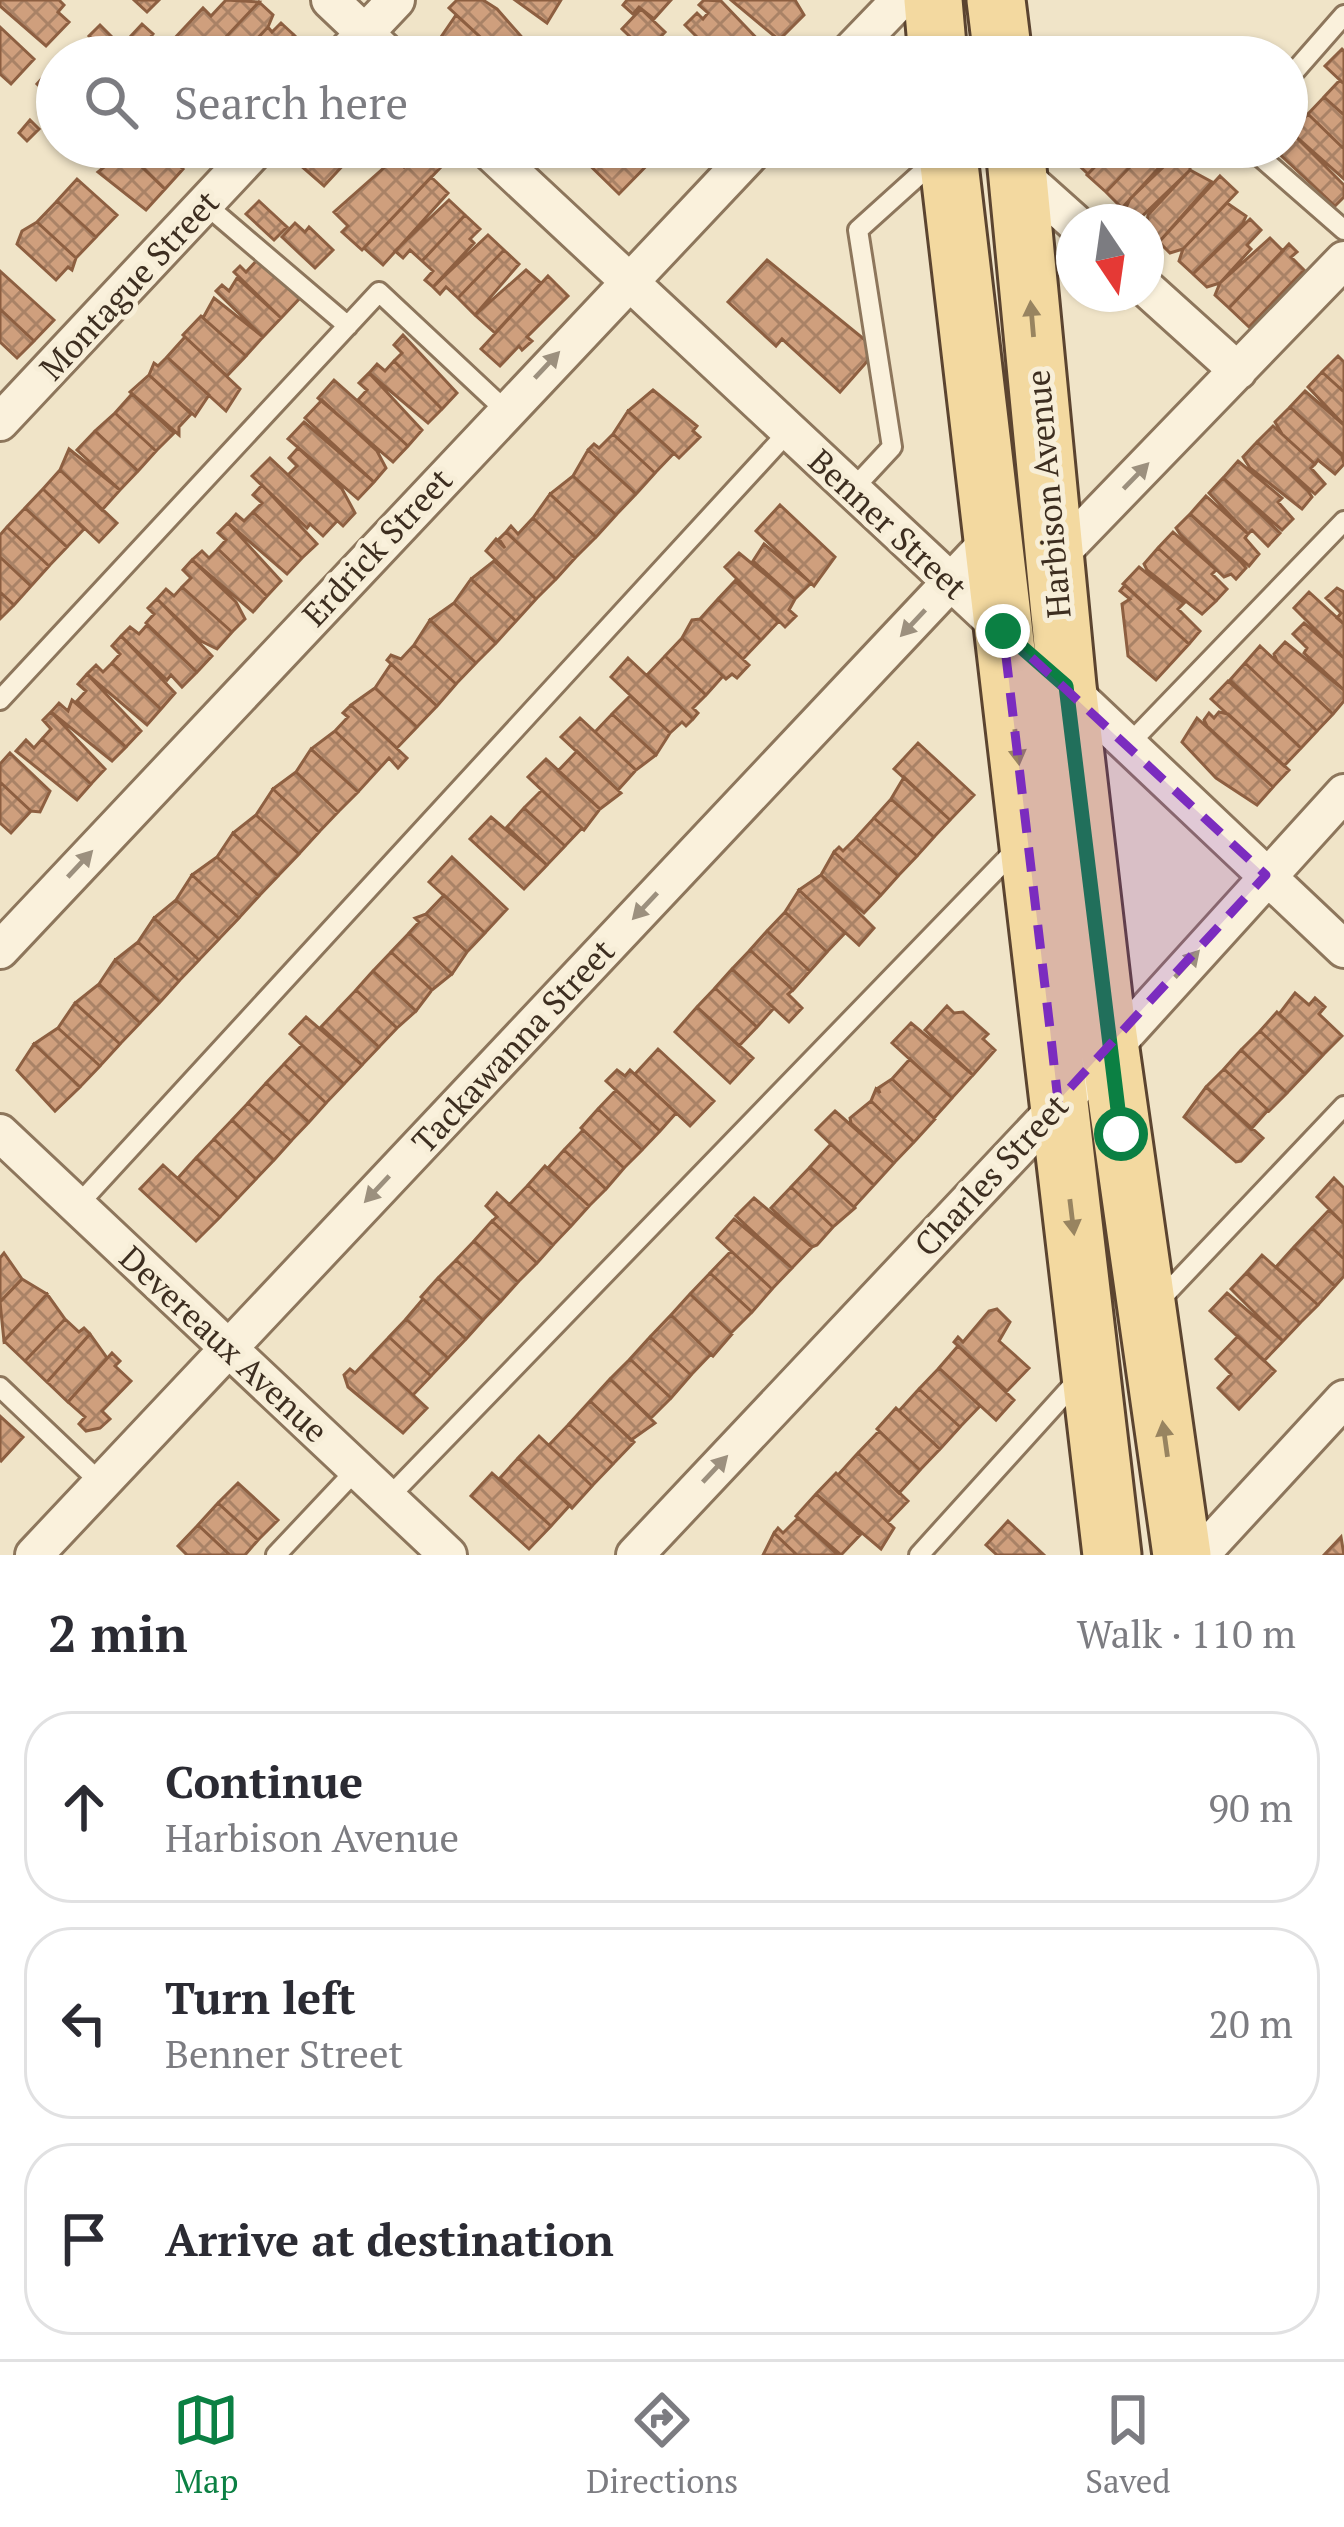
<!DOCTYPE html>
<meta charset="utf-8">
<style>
:root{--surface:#fff;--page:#f7f7f7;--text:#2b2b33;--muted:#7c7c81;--line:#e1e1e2;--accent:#0b8043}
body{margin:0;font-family:"PT Serif",serif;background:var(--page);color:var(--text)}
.compass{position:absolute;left:1056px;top:204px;width:108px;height:108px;border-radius:50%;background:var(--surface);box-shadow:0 3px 9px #0004;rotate:167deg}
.stop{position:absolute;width:36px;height:36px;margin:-27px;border:9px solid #0b8043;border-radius:50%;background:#fff}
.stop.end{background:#0b8043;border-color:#fff;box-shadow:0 3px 12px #0008}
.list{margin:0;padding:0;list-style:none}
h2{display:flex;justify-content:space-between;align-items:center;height:156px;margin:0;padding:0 48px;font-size:51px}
h2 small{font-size:39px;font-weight:400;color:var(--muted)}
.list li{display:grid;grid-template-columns:78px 1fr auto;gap:36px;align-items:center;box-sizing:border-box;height:192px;margin:0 24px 24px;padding:0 24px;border:3px solid var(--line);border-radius:48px}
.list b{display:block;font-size:45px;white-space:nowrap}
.list p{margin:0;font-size:39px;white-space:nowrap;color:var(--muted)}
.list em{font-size:39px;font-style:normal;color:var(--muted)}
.icon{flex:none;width:66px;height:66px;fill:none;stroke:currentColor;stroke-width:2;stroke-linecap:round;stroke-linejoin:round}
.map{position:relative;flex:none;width:1344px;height:1555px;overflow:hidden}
.search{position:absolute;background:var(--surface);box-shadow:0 3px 9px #0004;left:36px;right:36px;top:36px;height:132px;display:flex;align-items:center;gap:30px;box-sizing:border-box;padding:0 42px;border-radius:66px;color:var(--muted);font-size:45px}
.sheet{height:804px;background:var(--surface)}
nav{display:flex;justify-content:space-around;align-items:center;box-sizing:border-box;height:168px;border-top:3px solid var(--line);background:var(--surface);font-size:33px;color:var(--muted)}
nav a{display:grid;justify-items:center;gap:6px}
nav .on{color:var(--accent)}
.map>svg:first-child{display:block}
.building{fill:url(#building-cross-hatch);stroke:#8d5f41;stroke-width:3}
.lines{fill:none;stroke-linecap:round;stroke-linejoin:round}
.lane-casing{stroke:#8d765c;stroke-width:24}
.street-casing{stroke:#8d765c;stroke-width:42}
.primary-casing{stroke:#5b4430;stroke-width:63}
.lane{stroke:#faf1dc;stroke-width:18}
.street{stroke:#faf1dc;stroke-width:36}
.primary{stroke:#f3d9a0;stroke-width:57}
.oneway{fill:#988460}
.oneway2{fill:#9c907e}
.route{stroke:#0b8043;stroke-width:15}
.marked{fill:#7b2cbf;fill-opacity:0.2;stroke:#7b2cbf;stroke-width:9;stroke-dasharray:24 15;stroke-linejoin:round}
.labels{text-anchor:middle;stroke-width:10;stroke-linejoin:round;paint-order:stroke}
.street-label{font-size:33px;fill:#3d2e20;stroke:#f7eed8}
</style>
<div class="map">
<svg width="1344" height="1555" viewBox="0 0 1344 1555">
<defs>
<pattern id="building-cross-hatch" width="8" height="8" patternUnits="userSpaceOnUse" patternTransform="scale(3)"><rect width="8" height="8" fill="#cf9f7d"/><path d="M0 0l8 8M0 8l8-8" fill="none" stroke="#a98266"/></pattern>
</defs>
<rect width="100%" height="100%" fill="#f0e4c8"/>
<path class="building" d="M0 0H59L64 5 58 12 69 22 46 46 0 6Z
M134 0H159L147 12Z
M226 0 259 2 207 57H157L203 8 211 16Z
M457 0H483L497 9 534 51 528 57H502L449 8Z
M515 0H561L547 23Z
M627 0H671L654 19 639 7 633 14 623 5Z
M704 0 721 1 769 51 763 57H717L685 25 697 13 703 19 708 13 699 5Z
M731 0H795L804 15 779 40Z
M259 2 273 15 268 27 240 57H207Z
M641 9 665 32 646 52 622 29Z
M456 15 502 57H463L441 37Z
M281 23 294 35 274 57H240L268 27 272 32Z
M142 24 153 34 143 47 131 36Z
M100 25 116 41 106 52 89 36Z
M0 27 34 59 11 84 0 74Z
M294 35 312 52 307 57H274Z
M568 40 586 57H563L557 51Z
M1342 49 1344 51V84L1325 66Z
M57 62V103L37 84Z
M1340 80 1344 84V115L1324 97Z
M1324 97 1344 115V149L1308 114Z
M1308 114 1344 149V179L1291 132Z
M30 120 39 129 27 141 19 133Z
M1287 128 1344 185V197L1335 206 1272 147H1287Z
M99 147H121L165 189 146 210 98 172 103 168 91 156Z
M121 147H159L183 169 165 189Z
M314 147H360L324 186 299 164Z
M571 147H649L657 155 619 194Z
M1082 147H1114L1088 174 1071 158Z
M1114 147H1149L1106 192 1087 175Z
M1149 147 1176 149 1122 208 1106 192Z
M420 149 440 168 362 250 342 232 348 226 334 212 395 158 404 167Z
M1179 152 1190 162V170L1136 222 1125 210 1130 199Z
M1190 170 1212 182 1159 242 1146 230 1148 215Z
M1220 176 1237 192 1183 249 1170 253 1159 242Z
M431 177 448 193 383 265 364 248Z
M77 179 117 215 96 237 57 201Z
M449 200 465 215 422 261 410 250 403 258 395 251Z
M57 201 96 237 76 258 37 222Z
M259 201 287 227 274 240 246 214Z
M1227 203 1246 216 1243 223 1193 274 1179 261 1183 249Z
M465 215 480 229 470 239 474 243 433 287 425 280 433 271 422 261Z
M1250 219 1261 230 1247 245 1251 249 1220 283 1207 287 1193 274Z
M37 222 76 258 72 270 68 267 56 280 17 244 22 231Z
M295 223 305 232 309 227 333 250 315 268 282 237Z
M488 235 504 250 458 298 446 287 440 294 433 287Z
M1270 238 1283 251 1229 308 1215 295 1220 283Z
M1289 244 1297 252 1291 257 1304 270 1249 327 1229 308Z
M504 250 519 264 475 315 458 298Z
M258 259 300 298 281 318 234 272 240 266 246 272Z
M767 260 870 344 871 357 840 392 782 339 776 346 728 302Z
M526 270 541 283 495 333 475 315Z
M0 271 54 320 34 341 0 309Z
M548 276 568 296 527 337 532 341 522 350 519 346 500 366 481 349Z
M237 278 281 318 263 337 216 291 222 285 229 291Z
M214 298 263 337 246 356 203 318Z
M0 309 34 341 17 358 0 342Z
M201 316 246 356 227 376 183 335Z
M403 335 457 393 442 409 394 361 402 353 394 345Z
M185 337 240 389 226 411 167 357Z
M1338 356 1344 362V392L1322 372Z
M167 357 209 395 195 416 149 375 154 363 158 366Z
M394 361 442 409 428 423 369 373 377 364 385 371Z
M1322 372 1344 392V425L1308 387Z
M369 373 422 430 408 446 358 400 367 390 359 383Z
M149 375 191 414 179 427V435L130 392Z
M334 380 408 446 393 462 318 398Z
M653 390 697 426 693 431 700 437 679 458 628 411Z
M1305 391 1344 425V456L1290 407Z
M132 394 174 433 156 451 115 413Z
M322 400 377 451 386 468 374 482 305 418Z
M1290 407 1342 456 1344 464 1335 474 1318 460 1315 464 1282 434 1275 422Z
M628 411 674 453 655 473 613 434Z
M115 413 156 451 138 471 95 431Z
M304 422 374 482 358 499 288 439Z
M1273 426 1315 464 1311 468 1325 484 1315 494 1257 442Z
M95 431 138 471 120 490 77 450Z
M613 434 655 473 636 494 588 450 594 444 599 448Z
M1257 442 1308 491 1312 497 1302 509 1250 468 1243 457Z
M298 448 342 489 355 513 343 526 288 475 297 466 289 458Z
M69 449 120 490 102 510 60 470Z
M588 450 636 494 616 515 573 476Z
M270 458 337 521 323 536 310 524 307 528 252 476Z
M1238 461 1282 498 1278 502 1293 519 1282 530 1223 478Z
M60 470 117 523 99 542 43 489Z
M573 476 616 515 596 537 550 494Z
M1223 478 1280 533 1268 546 1252 530 1248 534 1209 493Z
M262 485 317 544 302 558 253 512 262 503 253 495Z
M43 489 84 529 67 547 25 508Z
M550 494 596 537 575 558 533 518Z
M1206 496 1248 534 1245 538 1259 554 1249 566 1190 514Z
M780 505 835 557 814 586 756 531Z
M25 508 67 547 49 566 7 527Z
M253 512 302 558 287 574 228 523 236 514 244 521Z
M1190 514 1241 562 1246 568 1236 579 1231 574 1224 577 1180 534 1176 528Z
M533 518 575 558 556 579 506 532 511 526 518 534Z
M228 523 281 581 267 596 218 549 226 540 218 533Z
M7 527 49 566 31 586 0 557V535Z
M506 532 556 579 536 599 486 551 496 539 505 548 499 539Z
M1173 532 1216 570 1212 574 1227 589 1216 601 1158 548Z
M764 544 811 583 795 599 753 561Z
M1158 548 1216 601 1202 614 1147 570 1144 564Z
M218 549 267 596 253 612 192 560 202 551 209 558Z
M739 553 795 599 789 610 796 616 785 627 725 567Z
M0 557 31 586 14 605 0 592Z
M192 560 236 602 245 619 232 632 182 587 191 578 183 570Z
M494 561 536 599 516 621 471 579Z
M1139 567 1184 603 1178 609 1200 631 1189 644 1123 584Z
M471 579 516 621 496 643 454 603Z
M735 581 778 622 761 640 718 599Z
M1125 585 1189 644 1156 680 1128 656 1122 604 1130 599 1120 591Z
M182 587 232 632 217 649 201 641 157 599 166 589 174 596Z
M1337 588 1344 592V624L1337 618 1341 613 1326 598Z
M0 592 14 605 0 619Z
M1309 592 1344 624V658L1294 608Z
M157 599 212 656 197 672 146 623 154 614 148 608Z
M718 599 761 640 743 659 700 619Z
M454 603 496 643 476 663 430 620Z
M700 619 749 665 737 678 732 674 726 679 682 638 692 620Z
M430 620 476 663 456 684 414 645Z
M1304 623 1344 658V690L1304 653 1307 648 1293 634Z
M147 625 197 672 182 687 171 675 167 680 121 636 130 627 139 634Z
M121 636 175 693 161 709 112 663 120 654 112 646Z
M682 638 723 676 706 695 665 656Z
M1285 642 1344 690V701L1333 714 1277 661 1274 654Z
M414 645 456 684 437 706 387 660 391 655 401 659Z
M1260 646 1333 714 1317 731 1245 663Z
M665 656 706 695 693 708 698 713 693 719 647 675Z
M628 658 693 719 686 726 682 722 670 733 611 677Z
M112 663 161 709 147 725 87 674 96 665 103 672Z
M1245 663 1317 731 1301 748 1230 680Z
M391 664 437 706 417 727 375 688Z
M87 674 141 731 126 747 77 701 86 691 78 684Z
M1228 681 1301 748 1284 766 1211 699Z
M375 688 417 727 397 748 351 705Z
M630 696 670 733 656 755 612 714Z
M72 700 126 747 112 761 51 712 59 703 68 711Z
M351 705 407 758 398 768 389 758 377 771 335 731 348 717 343 713Z
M51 712 105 769 91 784 42 739 51 729 43 720Z
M1219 712 1228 714 1289 770 1273 787 1207 726 1204 720 1209 713 1214 718Z
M612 714 656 755 636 770 595 732Z
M580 718 636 770 618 790 561 737Z
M1197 718 1273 787 1257 805 1216 778 1182 742Z
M335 731 377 771 358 792 311 749Z
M42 739 91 784 77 800 16 751 26 740 34 748Z
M918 743 974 795 950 820 894 769Z
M311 749 358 792 338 812 296 772Z
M577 751 621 793 600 809 558 771Z
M10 753 50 791 40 812 31 811 0 782V764Z
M546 759 600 809 584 830 528 777Z
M296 772 338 812 319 832 273 789Z
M904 777 950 820 934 837 891 799Z
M0 782 31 811 11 833 0 823Z
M273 789 319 832 299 854 256 815Z
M542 790 582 828 565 846 524 808Z
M891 799 934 837 917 856 874 818Z
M524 808 565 846 547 865 507 827Z
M256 815 299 854 278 876 233 833Z
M491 817 547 865 524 889 470 839Z
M874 818 917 856 898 876 856 838Z
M233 833 278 876 259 896 217 857Z
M856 838 898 876 881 895 834 852 839 847 843 851Z
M834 852 881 895 864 913 821 875Z
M217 857 259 896 239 918 192 875Z
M452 857 507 909 485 933 429 882Z
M192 875 239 918 219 939 176 900Z
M821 875 874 928 859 945 799 890Z
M799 890 845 933 827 952 785 912Z
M444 895 485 933 467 952 426 914Z
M176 900 219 939 199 960 154 918Z
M785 912 827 952 810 971 767 931Z
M426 914 467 952 452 974 409 933 419 922 415 918Z
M154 918 199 960 179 981 138 942Z
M767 931 810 971 793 990 750 950Z
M409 933 452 974 432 990 391 952Z
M138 942 179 981 160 1002 115 960Z
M750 950 793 990 788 994 802 1008 789 1022 732 969Z
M391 952 432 990 416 1011 373 971Z
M115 960 160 1002 140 1023 99 984Z
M732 969 774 1008 757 1027 715 988Z
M373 971 416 1011 397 1028 356 990Z
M99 984 140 1023 120 1044 75 1003Z
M715 988 757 1027 739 1046 697 1007Z
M356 990 397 1028 379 1047 338 1009Z
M1295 993 1309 1005 1315 998 1325 1007 1319 1014 1342 1036 1323 1055 1279 1014Z
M75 1003 120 1044 100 1066 58 1028Z
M947 1006 954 1013 963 1012 988 1034 983 1039 995 1050 973 1075 925 1030Z
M697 1007 753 1058 730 1083 675 1032Z
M338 1009 379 1047 362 1065 321 1027Z
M1277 1012 1323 1055 1305 1074 1260 1031Z
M306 1017 362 1065 344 1084 290 1034Z
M911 1023 973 1075 952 1098 892 1043Z
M58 1028 100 1066 80 1087 34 1044Z
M1260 1031 1305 1074 1287 1093 1241 1050Z
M34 1044 80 1087 55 1111 17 1070Z
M302 1045 344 1084 326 1103 284 1064Z
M658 1049 714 1101 690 1126 635 1074Z
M1241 1050 1287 1093 1269 1111 1224 1069Z
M910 1059 952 1098 934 1118 892 1079Z
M284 1064 326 1103 309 1122 266 1083Z
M1224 1069 1268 1110 1251 1129 1206 1087Z
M617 1070 625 1076 630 1070 676 1113 660 1131 606 1081Z
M892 1079 935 1119 914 1142 871 1101 876 1089 880 1093 878 1088Z
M266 1083 309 1122 291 1141 248 1103Z
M1206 1087 1263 1138 1241 1161 1236 1162 1184 1117Z
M616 1090 660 1131 642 1150 598 1109Z
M871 1101 914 1142 894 1163 851 1123 850 1118Z
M248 1103 291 1141 274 1160 232 1120Z
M598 1109 642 1150 624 1168 581 1128Z
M835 1111 894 1163 874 1185 816 1130Z
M232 1120 274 1160 256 1179 214 1139Z
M583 1130 624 1168 606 1189 564 1150Z
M214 1139 256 1179 238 1198 196 1158Z
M831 1144 874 1185 854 1207 810 1167Z
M564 1150 606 1189 589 1206 548 1168Z
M196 1158 238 1198 220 1217 178 1178Z
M163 1165 220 1217 196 1241 140 1189Z
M545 1166 589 1206 571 1226 528 1185Z
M810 1167 855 1208 833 1227 791 1187Z
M1334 1178 1344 1188V1224L1317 1197Z
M528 1185 571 1226 553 1245 509 1205Z
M791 1187 833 1227 817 1245 812 1247 771 1208Z
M497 1193 553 1245 537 1263 492 1221 497 1217 486 1206Z
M754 1198 812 1247 792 1268 736 1216Z
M1329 1210 1344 1224V1259L1312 1228Z
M734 1219 792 1268 772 1289 717 1238Z
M492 1221 537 1263 518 1282 474 1241Z
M1312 1228 1344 1259V1276L1335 1286 1294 1247Z
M474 1241 518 1282 501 1301 456 1260Z
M1294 1247 1335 1286 1318 1305 1276 1267Z
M731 1251 772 1289 752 1312 710 1273Z
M4 1253 22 1279 0 1302V1258Z
M1262 1255 1318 1305 1300 1323 1247 1272Z
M456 1260 501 1301 483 1320 438 1278Z
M710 1273 752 1312 731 1333 690 1294Z
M1246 1273 1300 1323 1283 1341 1231 1289Z
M438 1278 483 1320 466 1339 421 1297Z
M22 1279 47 1294 4 1341 0 1302Z
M1227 1293 1283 1341 1264 1361 1210 1311Z
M47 1294 65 1319 25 1361 4 1341Z
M690 1294 732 1334 713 1356 671 1315Z
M423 1299 466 1339 448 1358 406 1319Z
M997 1309 1010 1322 999 1341 1029 1368 1007 1391 954 1342 958 1337 963 1342 989 1311Z
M671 1315 711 1354 691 1375 650 1337Z
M65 1319 79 1332 84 1328 90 1334 47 1382 25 1361Z
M406 1319 448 1358 431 1376 389 1337Z
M90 1334 107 1358 68 1402 47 1382Z
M1238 1336 1275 1371 1239 1409 1218 1388 1231 1374 1216 1359Z
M389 1337 431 1376 413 1395 371 1356Z
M650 1337 691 1375 671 1398 630 1359Z
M958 1346 1014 1400 996 1420 939 1368Z
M112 1353 120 1361 115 1366 131 1381 102 1411 110 1419 100 1428 86 1431 79 1424 85 1417 68 1402Z
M371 1356 427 1408 403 1433 348 1387 344 1375 350 1369 355 1373Z
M630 1359 671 1398 651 1418 610 1379Z
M939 1368 980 1406 960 1427 919 1389Z
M610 1379 655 1423 631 1440 590 1401Z
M919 1389 960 1427 940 1449 899 1411Z
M590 1401 634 1442 613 1464 569 1424Z
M896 1408 940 1449 920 1470 877 1429Z
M0 1416 23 1437 1 1461 0 1460Z
M569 1424 613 1464 592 1486 549 1445Z
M879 1431 920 1470 899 1493 858 1453Z
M539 1436 592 1486 572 1508 518 1458Z
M858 1453 908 1501 888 1522 838 1475Z
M518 1458 570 1505 551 1526 500 1478Z
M492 1473 551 1526 529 1549 471 1496Z
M836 1473 894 1528 881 1549 816 1494Z
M238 1483 278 1520 258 1540 218 1503Z
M816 1494 860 1535 841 1555 796 1516Z
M218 1503 258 1540 245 1555H230L198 1525Z
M798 1518 838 1555H797L774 1533 778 1528 783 1533Z
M1008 1521 1044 1555H997L986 1545Z
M198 1525 230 1555H187L178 1546Z
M774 1533 797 1555H763Z
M1341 1537 1344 1555H1324Z"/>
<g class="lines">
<defs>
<path id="lane" d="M1287 80 1344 15
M1249 147 1344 230
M205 204 348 326
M852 490 892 447 858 230 939 157
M0 700 379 292 505 410
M1128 745 1344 521
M77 1206 789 431
M1159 1301 1344 1106
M0 1387 101 1483
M388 1498 1019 846
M276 1555 357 1469
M919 1555 1081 1376"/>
<path id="street" d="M330 0 390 57
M342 57 396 0
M845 57 900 0
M485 147 1008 635
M1018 172 1074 222
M1146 288 1238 371
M0 422 258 147
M1054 560 1344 260
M1063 683 1344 949
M0 950 757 147
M0 1133 448 1555
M34 1555 993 537
M635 1555 1110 1051 1344 793
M1200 1555 1344 1399"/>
<path id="primary" d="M933 0 938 57
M996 0 1003 57
M947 147 1112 1555
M1015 147 1067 686 1105 1014 1182 1555"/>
</defs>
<use href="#lane" class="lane-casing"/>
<use href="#street" class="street-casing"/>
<use href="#primary" class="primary-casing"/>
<use href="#lane" class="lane"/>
<use href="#street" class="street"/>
<use href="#primary" class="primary"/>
</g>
<defs><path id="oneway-solid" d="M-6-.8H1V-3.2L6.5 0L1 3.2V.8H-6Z" transform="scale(3)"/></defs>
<g class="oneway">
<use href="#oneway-solid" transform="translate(1032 319) rotate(-95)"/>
<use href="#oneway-solid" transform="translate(1017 747) rotate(83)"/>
<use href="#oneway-solid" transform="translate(1072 1217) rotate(83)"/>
<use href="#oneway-solid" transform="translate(1165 1439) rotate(-98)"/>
</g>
<g class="oneway2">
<use href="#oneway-solid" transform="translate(547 365) rotate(-47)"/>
<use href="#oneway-solid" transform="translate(1136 476) rotate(-46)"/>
<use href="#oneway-solid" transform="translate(913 623) rotate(133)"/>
<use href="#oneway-solid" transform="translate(80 864) rotate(-47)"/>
<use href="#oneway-solid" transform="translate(645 906) rotate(133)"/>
<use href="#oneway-solid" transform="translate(1187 964) rotate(-48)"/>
<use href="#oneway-solid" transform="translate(377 1189) rotate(133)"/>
<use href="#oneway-solid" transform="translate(715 1469) rotate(-47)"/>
</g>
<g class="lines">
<path class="route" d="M1003 631 1066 686 1121 1134"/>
</g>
<path class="marked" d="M1003 631 1266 875 1058 1101 1050 1029Z"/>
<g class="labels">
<g class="street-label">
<text transform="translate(129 285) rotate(-47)" y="12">Montague Street</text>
<text transform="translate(1048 494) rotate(-95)" y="12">Harbison Avenue</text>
<text transform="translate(888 524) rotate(43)" y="12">Benner Street</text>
<text transform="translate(377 547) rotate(-47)" y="12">Erdrick Street</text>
<text transform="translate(513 1046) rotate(-47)" y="12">Tackawanna Street</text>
<text transform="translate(991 1175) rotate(-47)" y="12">Charles Street</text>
<text transform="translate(224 1344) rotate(43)" y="12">Devereaux Avenue</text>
</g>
</g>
</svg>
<svg class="compass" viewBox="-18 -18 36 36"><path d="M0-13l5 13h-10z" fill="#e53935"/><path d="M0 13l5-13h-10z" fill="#7c7c81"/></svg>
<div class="stop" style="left:1121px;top:1134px"></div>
<div class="stop end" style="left:1003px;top:631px"></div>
<div class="search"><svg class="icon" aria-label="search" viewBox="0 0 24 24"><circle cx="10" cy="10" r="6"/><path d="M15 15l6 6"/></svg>Search here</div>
</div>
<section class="sheet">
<h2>2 min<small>Walk · 110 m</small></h2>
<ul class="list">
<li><svg class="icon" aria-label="ahead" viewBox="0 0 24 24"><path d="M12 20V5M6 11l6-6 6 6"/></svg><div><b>Continue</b><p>Harbison Avenue</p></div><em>90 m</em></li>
<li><svg class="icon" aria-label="left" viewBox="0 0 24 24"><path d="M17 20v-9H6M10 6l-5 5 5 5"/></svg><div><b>Turn left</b><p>Benner Street</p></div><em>20 m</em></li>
<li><svg class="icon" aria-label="arrive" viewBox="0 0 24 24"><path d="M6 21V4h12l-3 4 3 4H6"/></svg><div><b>Arrive at destination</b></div></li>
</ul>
</section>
<nav>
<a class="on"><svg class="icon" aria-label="map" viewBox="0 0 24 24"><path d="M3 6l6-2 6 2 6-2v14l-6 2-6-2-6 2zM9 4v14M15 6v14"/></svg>Map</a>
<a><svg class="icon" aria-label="directions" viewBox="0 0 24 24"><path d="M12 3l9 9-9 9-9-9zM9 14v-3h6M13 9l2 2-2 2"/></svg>Directions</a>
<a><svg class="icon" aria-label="saved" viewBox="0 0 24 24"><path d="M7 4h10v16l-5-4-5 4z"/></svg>Saved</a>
</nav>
